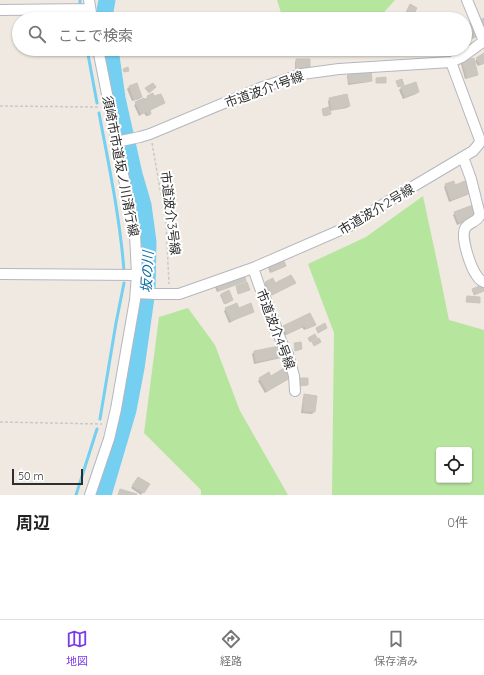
<!DOCTYPE html>
<html lang="ja">
<meta charset="utf-8">
<style>
:root{--surface:#fff;--page:#f2f2f2;--text:#222;--muted:#767676;--line:#e0e0e0;--accent:#7c3aed}
body{margin:0;font-family:Quicksand,"Noto Sans JP",sans-serif;background:var(--page);color:var(--text)}
.controls{position:absolute;right:12px;bottom:12px;display:grid;overflow:hidden;border-radius:4px;box-shadow:0 1px 3px #0004}
.controls button{width:36px;height:36px;display:grid;place-items:center;padding:0;border:0;border-bottom:1px solid var(--line);background:var(--surface);color:var(--text);font:20px sans-serif}
.scale{position:absolute;left:12px;bottom:10px;width:71px;box-sizing:border-box;padding-left:4px;border:2px solid #2e2e2e;border-top:0;font-size:11px;line-height:14px;white-space:nowrap;color:#2e2e2e;-webkit-text-stroke:3px #fff;paint-order:stroke}
.list{margin:0;padding:0;list-style:none}
h2{display:flex;justify-content:space-between;align-items:center;height:52px;margin:0;padding:0 16px;font-size:17px}
h2 small{font-size:13px;font-weight:400;color:var(--muted)}
.icon{flex:none;width:22px;height:22px;fill:none;stroke:currentColor;stroke-width:2;stroke-linecap:round;stroke-linejoin:round}
.map{position:relative;flex:none;width:484px;height:495px;overflow:hidden}
.search{position:absolute;background:var(--surface);box-shadow:0 1px 3px #0004;left:12px;right:12px;top:12px;height:44px;display:flex;align-items:center;gap:10px;box-sizing:border-box;padding:0 14px;border-radius:22px;color:var(--muted);font-size:15px}
.sheet{height:124px;background:var(--surface)}
nav{display:flex;justify-content:space-around;align-items:center;box-sizing:border-box;height:56px;border-top:1px solid var(--line);background:var(--surface);font-size:11px;color:var(--muted)}
nav a{display:grid;justify-items:center;gap:2px}
nav .on{color:var(--accent)}
.map>svg:first-child{display:block}
.green{fill:#b6e59e;fill-rule:evenodd}
.water{fill:#75cff0}
.shadow{fill:#0003}
.lines{fill:none;stroke-linecap:round;stroke-linejoin:round}
.stream{stroke:#75cff0;stroke-width:3}
.river{stroke:#75cff0;stroke-width:17}
.building{fill:#cbc7bf;stroke:#cbc5ba}
.minor-casing{stroke:#b4b7c1;stroke-width:12}
.path{stroke:#c9c9c9;stroke-width:1.5;stroke-dasharray:3 2;stroke-linecap:butt}
.minor{stroke:#fff;stroke-width:10}
.labels{text-anchor:middle;stroke-width:4;stroke-linejoin:round;paint-order:stroke}
.street-label{font-size:13px;fill:#2e2e2e;stroke:#fff}
.water-label{font-size:14px;font-style:italic;fill:#0d6fa3;stroke:#fff}
</style>
<div class="map">
<svg width="484" height="495" viewBox="0 0 484 495">
<rect width="100%" height="100%" fill="#efe9e1"/>
<path class="green" d="M277 0H395L378 19H283Z
M423 196 438 266 449 320 484 330V495H332L334 333 308 264 366 237ZM439 450H469V480H439Z
M188 308 215 345 240 411 288 495H201V490L144 433 159 317Z"/>
<path class="water" d="M113 444 122 447 109 495H97Z"/>
<path class="shadow" d="M484 54V63L478 66 475 61Z
M297 60 307 70H295V62Z
M463 62 477 74 475 76 465 79 461 64Z
M349 74 371 80 369 82 348 85 347 76Z
M129 87 141 97 139 99 132 101 127 89Z
M401 88 418 92 416 94 403 99 399 90Z
M152 95 154 98 164 103 149 111 150 114 148 116H146L144 113 139 116 134 105Z
M330 99 349 106 347 108 329 111V115L323 116 322 110 329 108 328 101Z
M446 185 455 186 469 193 467 195 449 202 444 187Z
M455 213 474 218 457 225 453 215Z
M270 265 285 266 270 273 268 267Z
M245 280 243 282 217 292 215 287 217 285Z
M266 283 275 284 294 283 270 296 264 285Z
M228 292 231 301 224 304 220 295Z
M226 309H239L253 311 229 323 224 311Z
M310 315 313 326 304 330 302 327 284 336 281 329 283 327Z
M254 352 283 356 281 358 254 364 252 354Z
M271 377 287 380 265 393 258 381 260 379Z
M305 395 314 412 312 414 301 413 303 397Z
M138 478 148 485 141 495 131 488Z"/>
<g class="lines">
<path class="stream" d="M80 0V5
M81 14 82 19
M87 49 97 103
M99 113C109 166 120 218 124 271
M100 419 116 323 124 283
M76 495 97 429"/>
<path class="river" d="M106 19 105 11 107 0
M103 495 128 410 136 368 147 290 148 242 143 205 134 174 117 98 110 49"/>
</g>
<path class="building" d="M410 4 417 8 411 19H403Z
M484 18V27L483 28 480 20Z
M471 23 476 37 465 41V25Z
M484 53V63L481 65 476 58Z
M474 58 478 75 467 78 462 61Z
M296 59H310V69H296Z
M128 67 129 71 124 72 123 69Z
M371 70 372 81 349 83 348 73Z
M386 77V83H376V78Z
M402 79 404 85 398 87 396 81Z
M416 82 419 92 405 97 401 87Z
M137 83 142 97 134 100 129 86Z
M153 83 156 87 149 93 145 88Z
M153 93 154 96 161 94 165 103 150 110 151 114 148 115 147 112 141 114 135 102 144 98 145 100 148 99 147 96Z
M347 94 350 106 332 110 329 98Z
M329 107 331 114 324 116 322 109Z
M454 181 455 185 465 181 470 193 451 200 445 184Z
M473 205 477 216 459 223 454 212Z
M283 258 286 266 272 272 269 265Z
M244 273 246 281 219 291 216 284Z
M291 275 296 283 272 295 265 282 273 278 275 283Z
M247 282 250 290 238 294 236 286Z
M484 284V291L474 295 472 289Z
M229 290 233 300 225 304 221 294Z
M467 296 480 297V303L466 302Z
M237 303 239 308 251 303 254 312 231 321 225 308Z
M310 313 316 325 306 329 305 326 287 334 283 326Z
M325 323 327 328 318 333 316 328Z
M315 334 317 338 310 342 308 338Z
M319 338 321 342 314 346 312 342Z
M301 342 302 349 295 351 294 343Z
M279 346 285 356 256 362 254 351Z
M284 368 290 378 267 391 259 378 269 372 271 376Z
M300 378H308V385L300 386Z
M304 394 317 396 315 412 303 411Z
M138 477 150 484 144 493 132 486Z
M120 489 137 494 136 495H118Z"/>
<g class="lines">
<defs>
<path id="minor" d="M89 0 92 19
M467 0 484 41
M0 10 90 9
M116 142 140 137 150 134 260 88 302 74 339 69 451 62 462 57 484 41
M463 157 471 179 480 215C477 222 470 222 466 227 459 235 471 268 477 276 479 279 481 281 484 282
M253 268 260 288 267 302 281 341 288 354 294 376 295 391
M0 274 137 275
M136 293 156 294H179L253 268 352 225 387 202 473 151 479 144 480 140 451 62
M90 495 109 439 116 409 135 300 137 275 135 234 98 49"/>
</defs>
<use href="#minor" class="minor-casing"/>
<path class="path" d="M0 106 100 107
M152 143 166 223 169 284
M0 422 102 424"/>
<use href="#minor" class="minor"/>
</g>
<g class="labels">
<g class="street-label">
<text transform="translate(264 89) rotate(-20)" y="5">市道波介1号線</text>
<text transform="translate(121 166) rotate(79)" y="5">須崎市市道坂ノ川清行線</text>
<text transform="translate(376 209) rotate(-31)" y="5">市道波介2号線</text>
<text transform="translate(171 213) rotate(83)" y="5">市道波介3号線</text>
<text transform="translate(276 329) rotate(69)" y="5">市道波介4号線</text>
</g>
<g class="water-label">
<text transform="translate(147 272) rotate(-87)" y="5">坂の川</text>
</g>
</g>
</svg>
<div class="controls">
<button><svg class="icon" aria-label="locate" viewBox="0 0 24 24"><circle cx="12" cy="12" r="6"/><path d="M12 2v4M12 18v4M2 12h4M18 12h4"/></svg></button>
</div>
<div class="scale">50 m</div>
<div class="search"><svg class="icon" aria-label="search" viewBox="0 0 24 24"><circle cx="10" cy="10" r="6"/><path d="M15 15l6 6"/></svg>ここで検索</div>
</div>
<section class="sheet">
<h2>周辺<small>0件</small></h2>
<ul class="list">
</ul>
</section>
<nav>
<a class="on"><svg class="icon" aria-label="map" viewBox="0 0 24 24"><path d="M3 6l6-2 6 2 6-2v14l-6 2-6-2-6 2zM9 4v14M15 6v14"/></svg>地図</a>
<a><svg class="icon" aria-label="directions" viewBox="0 0 24 24"><path d="M12 3l9 9-9 9-9-9zM9 14v-3h6M13 9l2 2-2 2"/></svg>経路</a>
<a><svg class="icon" aria-label="saved" viewBox="0 0 24 24"><path d="M7 4h10v16l-5-4-5 4z"/></svg>保存済み</a>
</nav>
